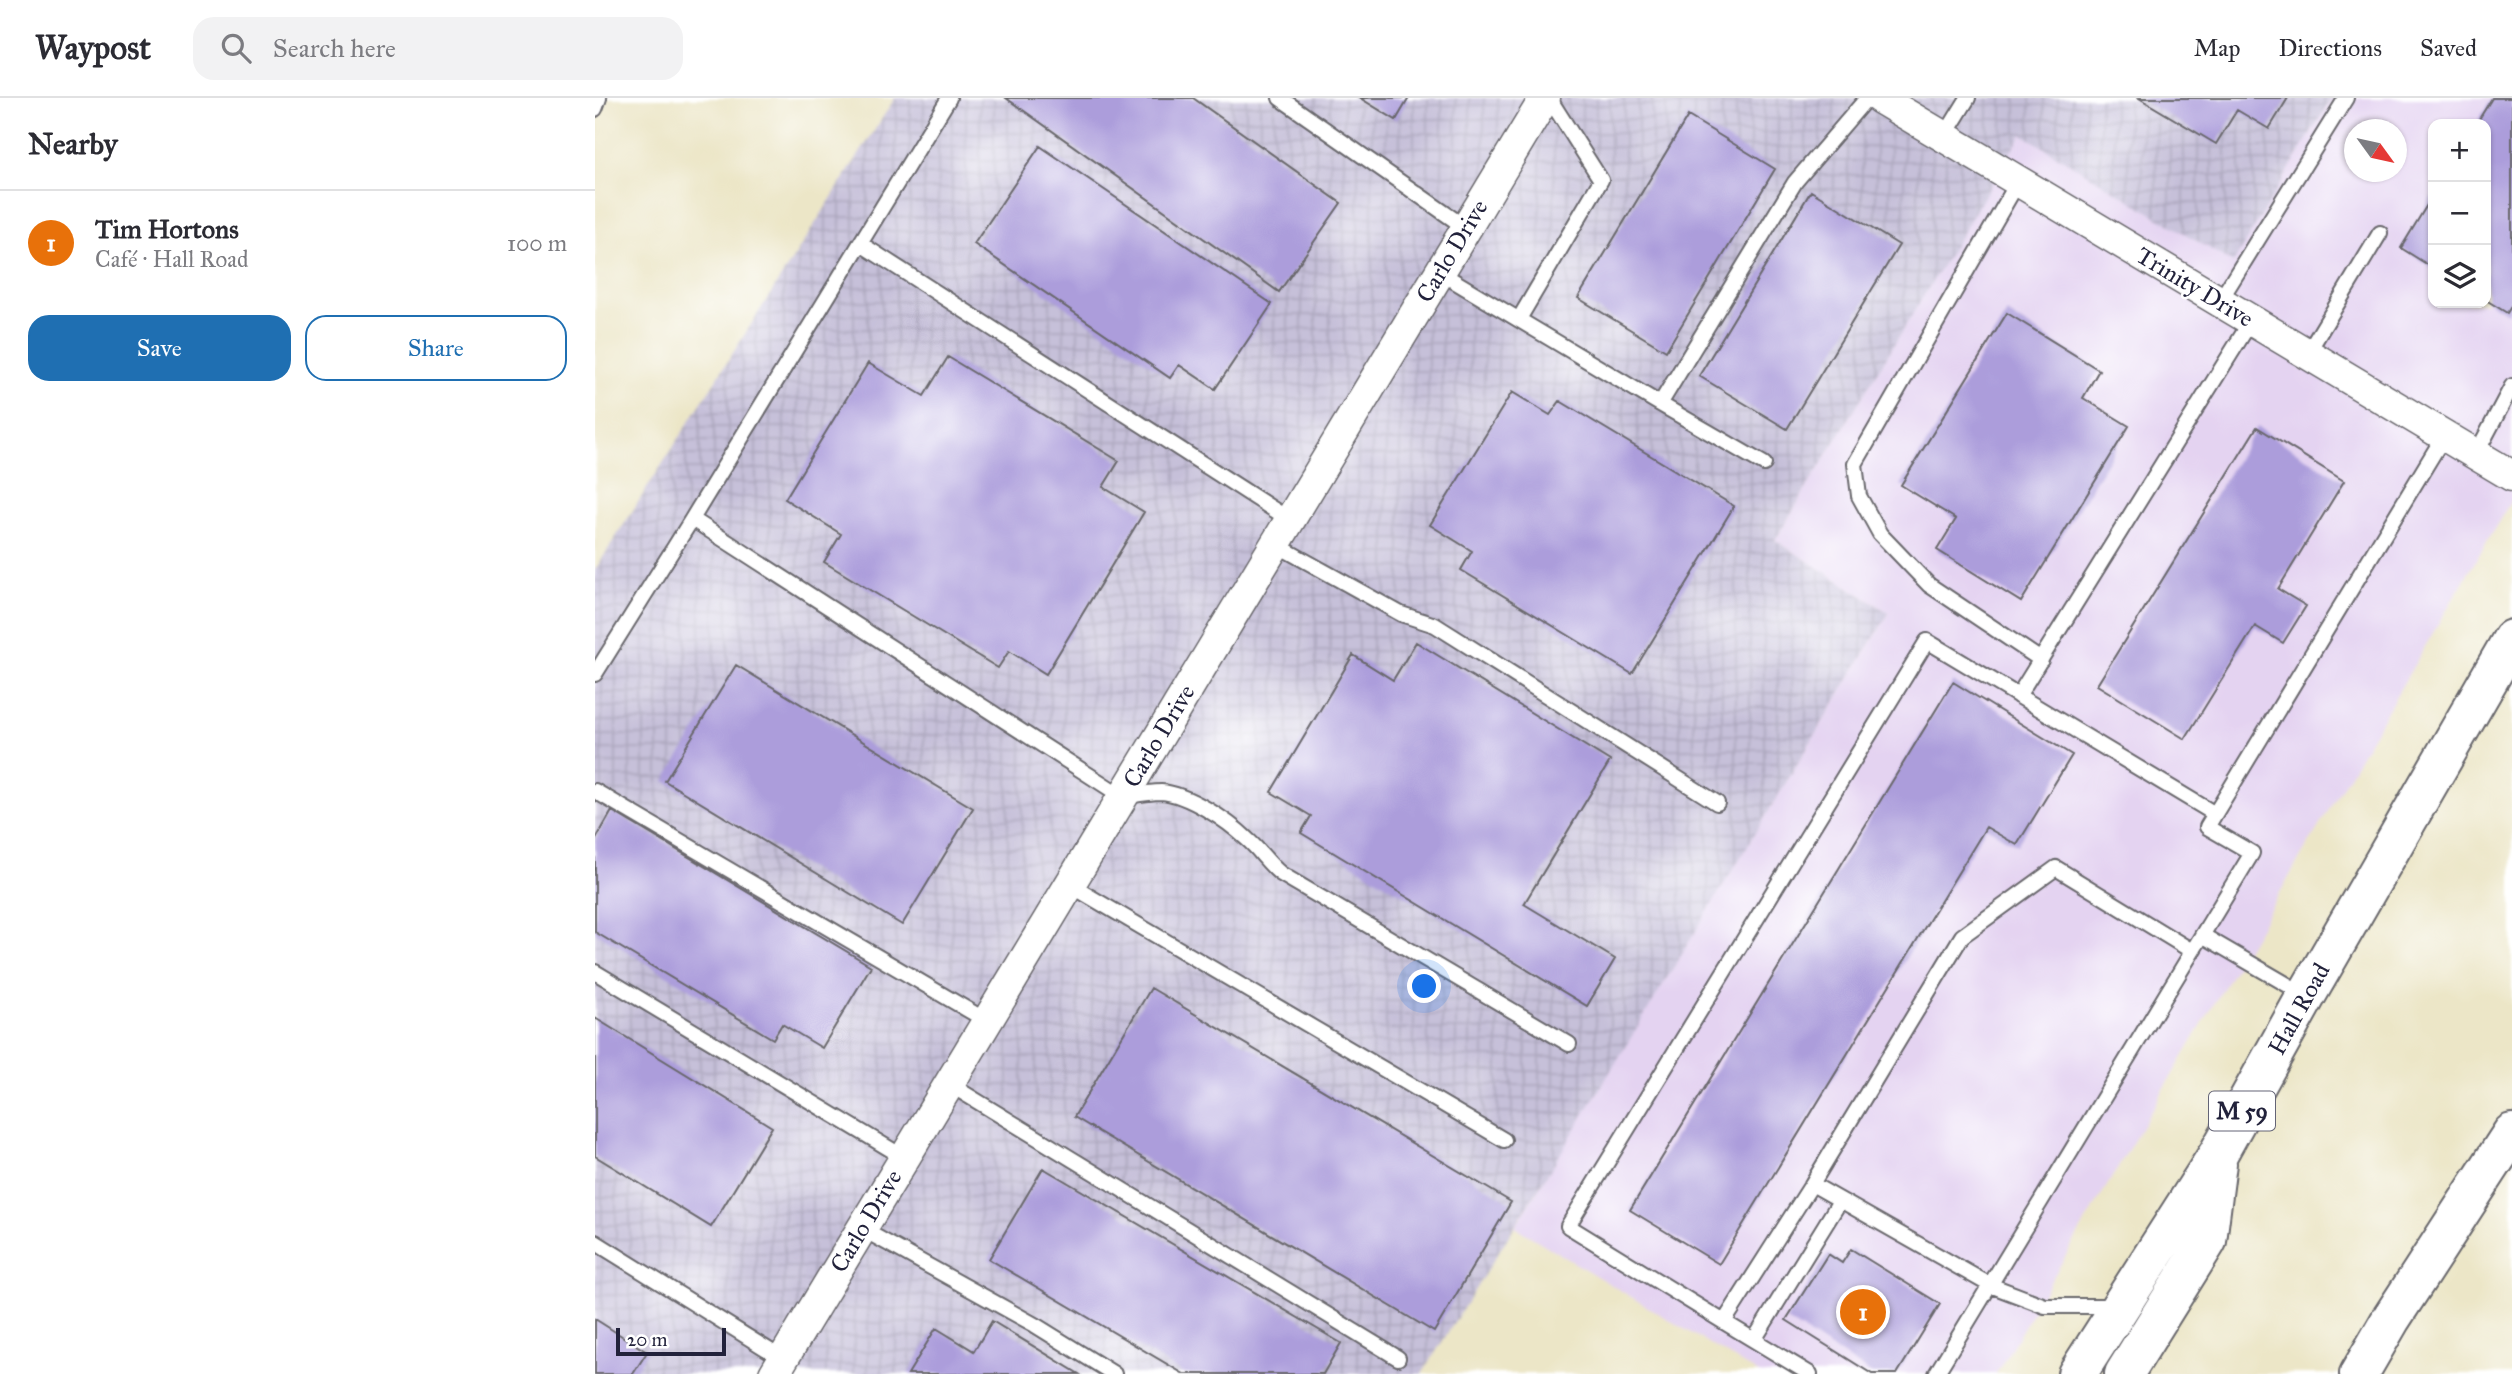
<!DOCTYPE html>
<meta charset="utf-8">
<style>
:root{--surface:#fff;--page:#f2f2f3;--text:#2b2b33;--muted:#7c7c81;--line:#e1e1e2;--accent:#1f6fb2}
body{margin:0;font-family:"IM FELL Great Primer",serif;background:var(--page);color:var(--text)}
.controls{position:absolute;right:21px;top:21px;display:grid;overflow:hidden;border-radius:14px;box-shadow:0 2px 5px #0004}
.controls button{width:63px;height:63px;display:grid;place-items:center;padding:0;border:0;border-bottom:2px solid var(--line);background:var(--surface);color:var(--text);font:35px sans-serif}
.compass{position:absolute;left:1749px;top:21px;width:63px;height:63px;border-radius:50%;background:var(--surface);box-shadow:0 2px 5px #0004;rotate:123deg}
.scale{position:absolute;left:21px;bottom:18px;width:110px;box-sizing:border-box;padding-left:7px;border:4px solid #22223b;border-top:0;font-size:19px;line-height:24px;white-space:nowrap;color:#22223b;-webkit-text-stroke:5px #fff;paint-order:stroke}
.you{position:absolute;left:830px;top:889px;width:24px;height:24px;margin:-18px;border:5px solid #fff;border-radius:50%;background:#1a73e8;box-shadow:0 0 0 10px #1a73e833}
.badge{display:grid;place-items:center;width:46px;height:46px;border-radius:50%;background:var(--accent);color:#fff;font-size:23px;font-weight:700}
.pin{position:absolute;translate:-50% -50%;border:4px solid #fff;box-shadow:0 2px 7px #0006}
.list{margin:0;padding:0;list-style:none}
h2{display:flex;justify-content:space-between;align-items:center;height:91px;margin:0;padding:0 28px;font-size:30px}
h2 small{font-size:23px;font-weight:400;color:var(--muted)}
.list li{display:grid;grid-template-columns:46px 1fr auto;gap:21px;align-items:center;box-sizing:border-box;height:105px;padding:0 28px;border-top:2px solid var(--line)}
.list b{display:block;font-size:26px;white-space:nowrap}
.list p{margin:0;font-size:23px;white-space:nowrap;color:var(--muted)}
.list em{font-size:23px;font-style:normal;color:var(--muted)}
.actions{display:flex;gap:14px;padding:21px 28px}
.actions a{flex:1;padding:16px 0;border:2px solid var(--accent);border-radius:21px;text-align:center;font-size:24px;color:var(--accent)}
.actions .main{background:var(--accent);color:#fff}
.icon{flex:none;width:38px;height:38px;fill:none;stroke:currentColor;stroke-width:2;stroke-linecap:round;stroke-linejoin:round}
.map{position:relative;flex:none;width:1917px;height:1276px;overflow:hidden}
header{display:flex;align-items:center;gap:42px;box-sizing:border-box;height:98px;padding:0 35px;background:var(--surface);border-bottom:2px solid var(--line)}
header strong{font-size:33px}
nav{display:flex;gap:38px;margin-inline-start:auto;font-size:24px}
.search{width:490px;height:63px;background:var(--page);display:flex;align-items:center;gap:18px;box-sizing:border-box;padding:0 24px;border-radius:21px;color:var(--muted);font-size:26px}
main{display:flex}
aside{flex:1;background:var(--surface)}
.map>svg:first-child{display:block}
.built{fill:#e4d3f1;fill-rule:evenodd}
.industrial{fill:url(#industrial-grid)}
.building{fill:#ac9ddb}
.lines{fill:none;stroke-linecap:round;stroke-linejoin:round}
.service-casing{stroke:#69676c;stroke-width:18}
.minor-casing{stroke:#69676c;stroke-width:33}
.trunk-casing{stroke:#69676c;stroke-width:42}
.service{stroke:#fff;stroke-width:14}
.minor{stroke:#fff;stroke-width:30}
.trunk{stroke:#fff;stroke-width:38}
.labels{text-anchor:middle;stroke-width:5;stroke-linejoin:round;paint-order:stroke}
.shield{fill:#fff;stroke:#646476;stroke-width:2}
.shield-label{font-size:23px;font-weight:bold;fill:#22223b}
.street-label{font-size:24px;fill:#22223b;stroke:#fff}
</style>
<header>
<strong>Waypost</strong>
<div class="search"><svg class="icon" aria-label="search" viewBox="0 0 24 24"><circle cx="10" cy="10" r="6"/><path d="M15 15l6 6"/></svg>Search here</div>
<nav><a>Map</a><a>Directions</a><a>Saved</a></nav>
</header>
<main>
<aside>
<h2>Nearby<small></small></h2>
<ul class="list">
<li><span class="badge" style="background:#e8710a">1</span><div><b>Tim Hortons</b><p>Café · Hall Road</p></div><em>100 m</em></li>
</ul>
<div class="actions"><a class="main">Save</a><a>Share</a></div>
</aside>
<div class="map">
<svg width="1917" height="1276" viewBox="0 0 1917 1276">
<defs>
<pattern id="industrial-grid" width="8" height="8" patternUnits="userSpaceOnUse" patternTransform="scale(1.75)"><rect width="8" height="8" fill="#c6c0d9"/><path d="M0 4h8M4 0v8" fill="none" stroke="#aaa5bb"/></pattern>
</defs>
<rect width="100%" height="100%" fill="#fff"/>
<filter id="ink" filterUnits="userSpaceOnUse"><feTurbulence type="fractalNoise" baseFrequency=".0143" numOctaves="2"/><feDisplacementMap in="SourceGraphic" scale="14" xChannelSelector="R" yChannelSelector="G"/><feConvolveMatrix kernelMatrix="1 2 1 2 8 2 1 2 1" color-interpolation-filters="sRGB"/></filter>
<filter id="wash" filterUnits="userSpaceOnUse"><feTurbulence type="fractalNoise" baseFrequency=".00686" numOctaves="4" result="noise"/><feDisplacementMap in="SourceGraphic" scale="28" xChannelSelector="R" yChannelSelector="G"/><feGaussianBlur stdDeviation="1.57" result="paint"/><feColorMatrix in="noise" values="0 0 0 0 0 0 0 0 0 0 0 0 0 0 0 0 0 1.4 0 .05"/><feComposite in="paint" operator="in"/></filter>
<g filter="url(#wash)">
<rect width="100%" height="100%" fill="#ece6c7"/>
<path class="built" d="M1737 0H1917V401L1401 1276H1164L920 1129 1294 515 1180 442 1427 35 1638 164ZM1838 26H1891V205H1838ZM1759 32H1801V74H1759Z"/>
<path class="industrial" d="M300 0H1737L1638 165 1427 36 1180 442 1294 515 970 1048 827 1276H0V472Z"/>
<g id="blocks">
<path class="building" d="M411 0H598L746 105 684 194Z
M765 0H814L801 22Z
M1544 0H1693L1674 31 1642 12 1621 46Z
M1897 0H1917V207L1912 215 1891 202V26H1881Z
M1093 18 1180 71 1071 253 983 200Z
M445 48 677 206 620 291 584 267 575 280 379 146Z
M1216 93 1304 147 1192 331 1104 278Z
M1838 97V170L1806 150Z
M1412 215 1504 272 1488 300 1534 328 1426 504 1342 452 1361 421 1306 387Z
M353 259 524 363 508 389 549 414 451 576 414 553 403 570 229 464 246 436 190 401 273 265 329 298Z
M917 294 955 317 965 303 1139 408 1037 576 866 472 877 453 835 427Z
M1662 329 1749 383 1683 491 1711 508 1688 545 1660 528 1590 641 1502 587Z
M821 544 1015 663 929 806 1020 861 992 908 706 735 716 718 676 694 758 557 798 582Z
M141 567 378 710 307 827 70 683Z
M1358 584 1477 657 1422 747 1391 729 1124 1166 1035 1112Z
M17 713 276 868 227 950 187 926 178 941 0 834V743Z
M556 890 916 1104 839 1234 479 1019Z
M0 920 177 1029 116 1129 0 1058Z
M448 1070 746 1245 728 1276H589L394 1161Z
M1256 1151 1345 1206 1302 1276H1277L1191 1222 1233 1156 1247 1165Z
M0 1221 52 1254 38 1276H0Z
M397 1223 484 1276H313L341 1230 379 1253Z"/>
</g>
</g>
<g filter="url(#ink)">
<use href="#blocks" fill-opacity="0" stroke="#69676c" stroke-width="2"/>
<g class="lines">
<defs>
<path id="service" d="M354 0 97 421 528 699C540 697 554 694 566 694 593 696 632 722 652 741 665 752 673 766 686 776L974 946
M685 0 871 130
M0 11 4 0
M1349 39 1373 0
M1423 84 1260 366 1264 398 1285 436 1334 487 1446 562
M266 146 695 422
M844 174 1065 306
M1624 204 1751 0
M924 221 1006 82 954 0
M1712 256 1785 135
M1881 356 1917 288
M1169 366 1065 306 1200 84 1272 0
M680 446 806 516 840 527 1122 705
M0 576 97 421
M1423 598 1656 223
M0 693 392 923
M1620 716 1332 543 973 1128 1129 1224 1217 1086 1395 1187 1657 755 1612 729 1849 338
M475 787 909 1042
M1607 837 1710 897
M0 874 310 1060
M354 986 803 1260
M1217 1086 1367 838 1461 770 1597 853
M267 1131 440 1227 519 1276
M0 1144 188 1261
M1129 1224 1215 1276
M1159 1242 1245 1103
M1341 1276 1395 1187 1450 1208H1520"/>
<path id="minor" d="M1284 0 1917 378
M179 1276 950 0"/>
<path id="trunk" d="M1482 1276 1623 1056 1711 898 1917 541
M1529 1276 1612 1143 1622 1065
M1764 1276 1796 1221 1917 1035"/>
</defs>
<use href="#service" class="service-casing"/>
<use href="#minor" class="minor-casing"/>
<use href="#trunk" class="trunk-casing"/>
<use href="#service" class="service"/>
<use href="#minor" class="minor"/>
<use href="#trunk" class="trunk"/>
</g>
</g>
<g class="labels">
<rect class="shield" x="1614" y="993.5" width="66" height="39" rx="5"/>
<g class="shield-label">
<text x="1647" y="1021">M 59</text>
</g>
<g class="street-label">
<text transform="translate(857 153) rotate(-59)" y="8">Carlo Drive</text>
<text transform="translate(1600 189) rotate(31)" y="8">Trinity Drive</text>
<text transform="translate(564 638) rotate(-59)" y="8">Carlo Drive</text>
<text transform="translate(1704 911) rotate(-61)" y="8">Hall Road</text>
<text transform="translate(271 1123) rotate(-59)" y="8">Carlo Drive</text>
</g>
</g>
</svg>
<div class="controls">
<button>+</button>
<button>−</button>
<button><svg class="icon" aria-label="layers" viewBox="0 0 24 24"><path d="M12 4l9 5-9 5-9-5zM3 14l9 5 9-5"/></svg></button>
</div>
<svg class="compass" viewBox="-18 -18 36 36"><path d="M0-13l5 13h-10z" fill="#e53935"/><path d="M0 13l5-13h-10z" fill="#7c7c81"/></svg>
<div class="scale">20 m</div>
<div class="you"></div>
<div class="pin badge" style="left:1268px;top:1214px;background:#e8710a">1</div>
</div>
</main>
